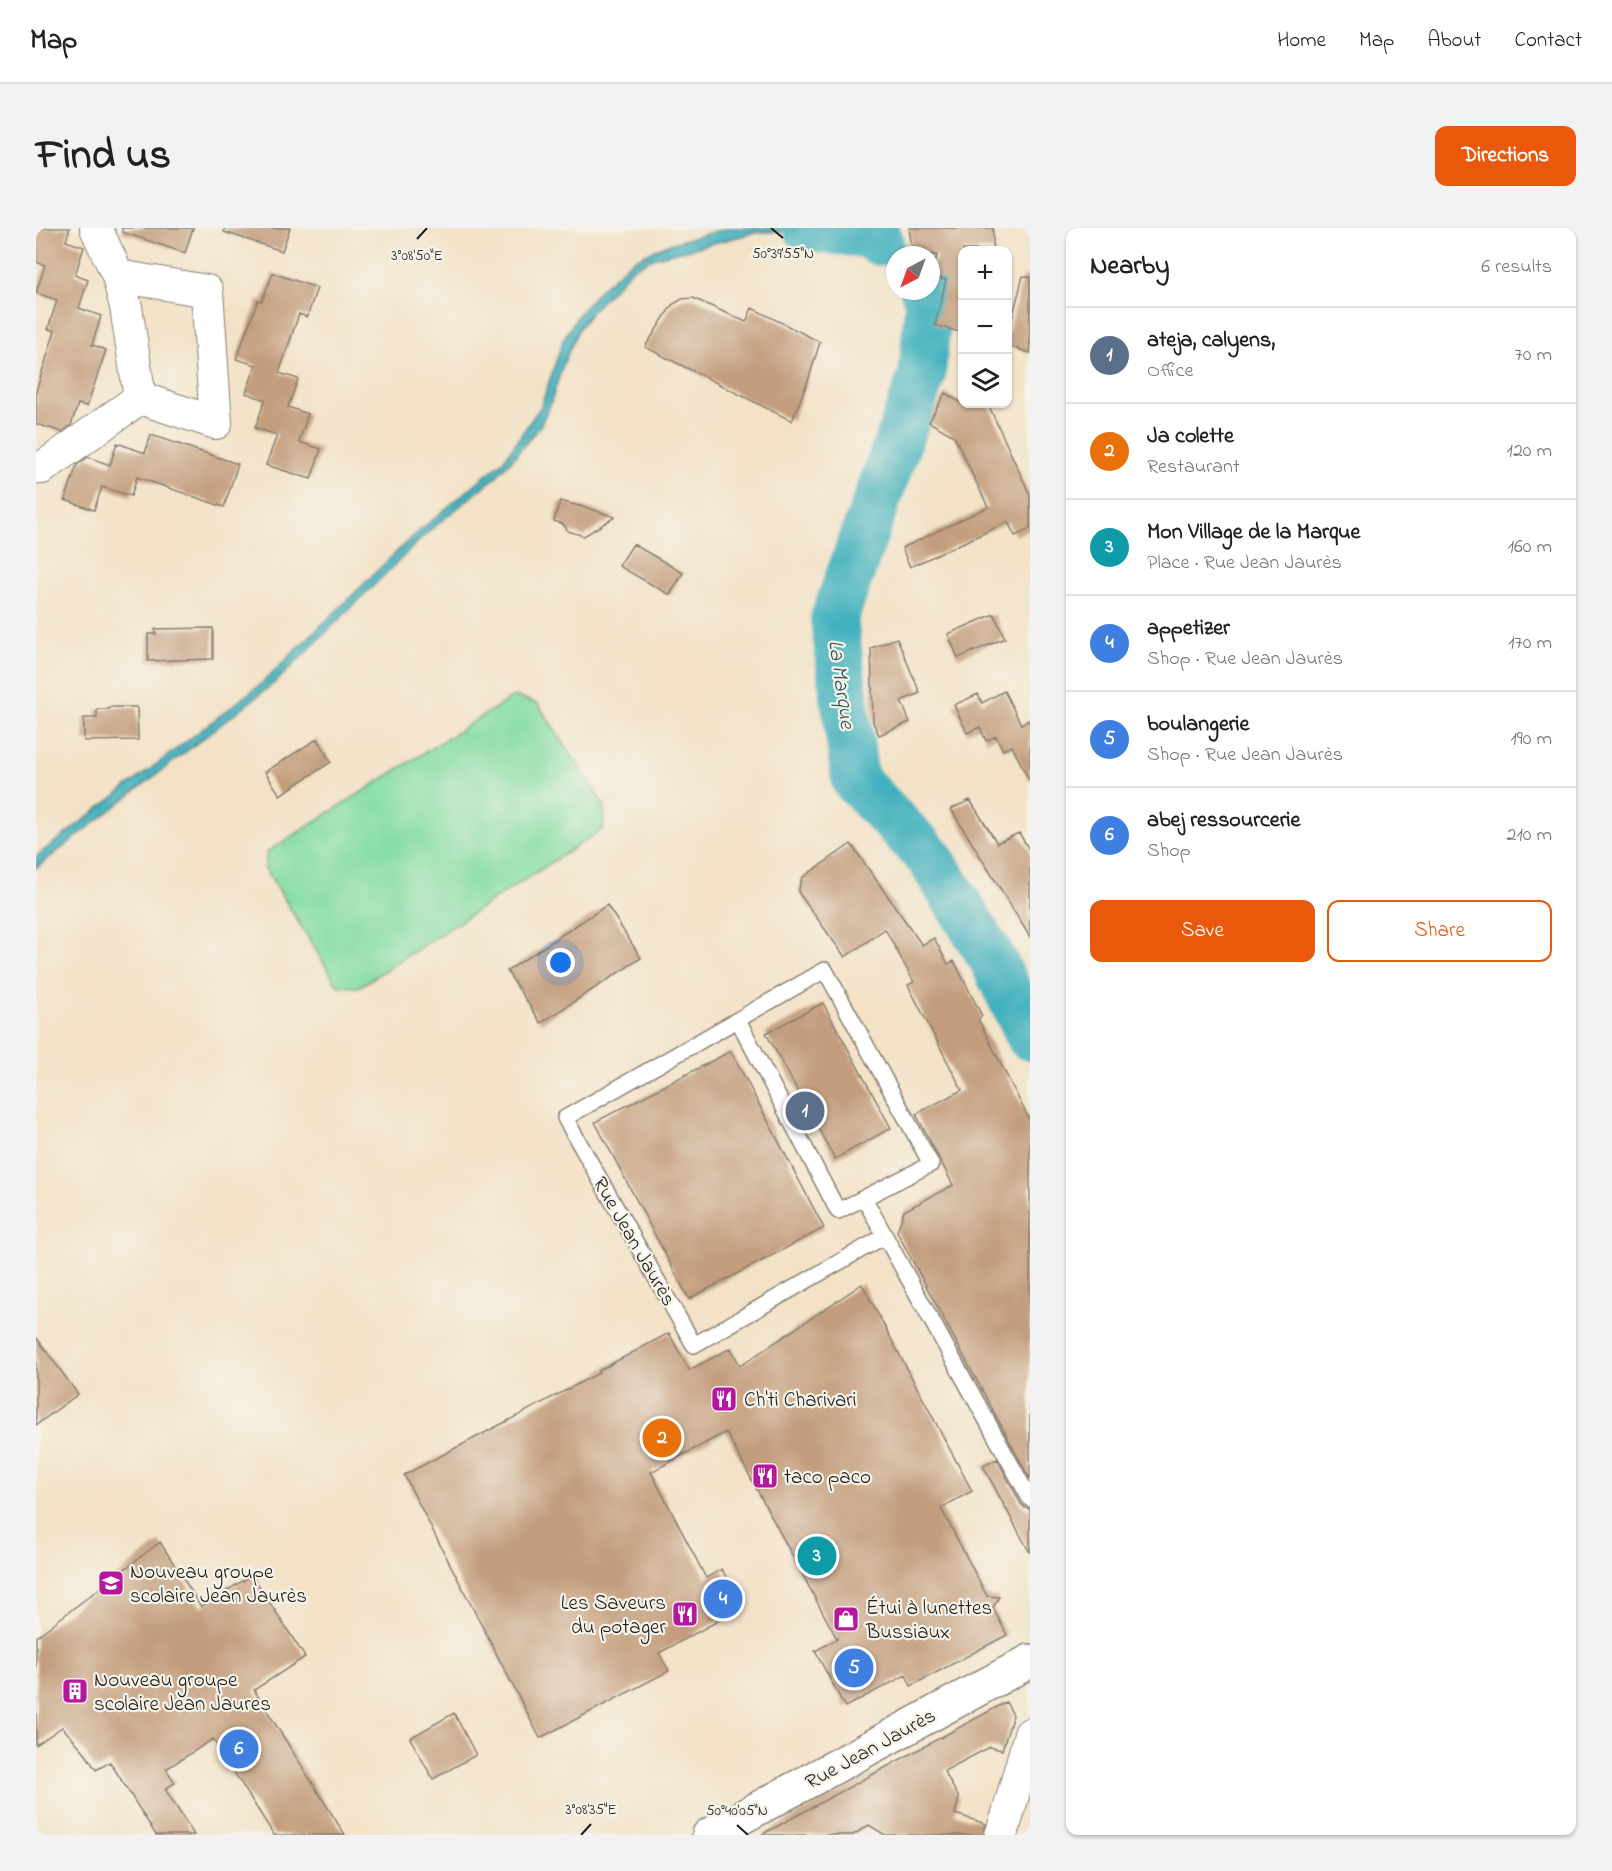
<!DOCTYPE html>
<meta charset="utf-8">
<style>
:root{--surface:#fff;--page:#f2f2f2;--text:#202124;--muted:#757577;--line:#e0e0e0;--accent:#ea580c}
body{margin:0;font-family:"Indie Flower",sans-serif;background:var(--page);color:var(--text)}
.controls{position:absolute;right:18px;top:18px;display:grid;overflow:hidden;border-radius:12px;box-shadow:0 2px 4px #0004}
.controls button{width:54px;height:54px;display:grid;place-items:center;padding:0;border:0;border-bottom:2px solid var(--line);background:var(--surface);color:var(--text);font:30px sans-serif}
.compass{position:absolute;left:850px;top:18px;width:54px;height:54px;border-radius:50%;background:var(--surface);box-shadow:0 2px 4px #0004;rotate:221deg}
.you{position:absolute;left:525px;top:735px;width:21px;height:21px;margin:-15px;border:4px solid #fff;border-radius:50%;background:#1a73e8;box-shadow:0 0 0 9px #1a73e833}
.badge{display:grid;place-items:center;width:39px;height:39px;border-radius:50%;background:var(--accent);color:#fff;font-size:20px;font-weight:700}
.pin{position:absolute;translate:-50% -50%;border:3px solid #fff;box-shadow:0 2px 6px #0006}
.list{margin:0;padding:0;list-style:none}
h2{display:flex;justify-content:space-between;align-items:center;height:78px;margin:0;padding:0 24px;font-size:26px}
h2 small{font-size:20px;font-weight:400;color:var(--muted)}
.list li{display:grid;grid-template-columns:39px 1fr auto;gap:18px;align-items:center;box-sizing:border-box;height:96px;padding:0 24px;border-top:2px solid var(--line)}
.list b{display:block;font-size:22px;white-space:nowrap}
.list p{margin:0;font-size:20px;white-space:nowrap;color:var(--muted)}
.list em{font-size:20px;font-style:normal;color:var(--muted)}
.actions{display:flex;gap:12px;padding:18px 24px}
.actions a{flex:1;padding:14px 0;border:2px solid var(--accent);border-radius:12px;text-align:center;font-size:21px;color:var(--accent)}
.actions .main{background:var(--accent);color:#fff}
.icon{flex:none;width:33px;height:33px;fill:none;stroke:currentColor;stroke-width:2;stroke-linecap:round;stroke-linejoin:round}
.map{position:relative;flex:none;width:994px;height:1607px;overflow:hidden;border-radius:12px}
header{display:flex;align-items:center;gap:36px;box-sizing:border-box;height:84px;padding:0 30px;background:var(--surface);border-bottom:2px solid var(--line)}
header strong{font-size:28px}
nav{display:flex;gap:33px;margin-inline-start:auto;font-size:21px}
.intro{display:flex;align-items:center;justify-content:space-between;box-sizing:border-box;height:144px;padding:0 36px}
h1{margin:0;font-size:42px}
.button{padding:15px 27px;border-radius:12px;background:var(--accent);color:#fff;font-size:21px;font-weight:700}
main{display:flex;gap:36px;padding:0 36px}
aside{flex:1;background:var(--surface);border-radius:12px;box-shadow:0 2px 4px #0004}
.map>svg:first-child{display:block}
.green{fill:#81dca2;stroke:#4e7c5f;stroke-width:1.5}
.water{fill:#42b1be;stroke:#2f666d;stroke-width:1.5}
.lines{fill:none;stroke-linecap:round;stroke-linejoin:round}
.river{stroke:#42b1be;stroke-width:48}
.building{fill:#c39d7d}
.lane-casing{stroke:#887f72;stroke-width:18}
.street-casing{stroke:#887f72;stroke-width:34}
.secondary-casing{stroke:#887f72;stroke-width:36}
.lane{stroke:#fff;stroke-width:15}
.street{stroke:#fff;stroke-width:32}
.secondary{stroke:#fff;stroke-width:33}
.ticks{fill:none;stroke:#1c1c1c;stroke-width:2}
.labels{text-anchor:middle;stroke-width:4.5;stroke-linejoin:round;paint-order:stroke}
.street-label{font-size:21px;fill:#1c1c1c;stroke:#f7f3e8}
.poi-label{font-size:21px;fill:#1c1c1c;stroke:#f7f3e8;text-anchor:start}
.water-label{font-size:22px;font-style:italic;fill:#2b585d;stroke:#f7f3e8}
.ticks-label{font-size:15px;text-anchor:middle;fill:#1c1c1c;stroke:#f7f3e8;stroke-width:4.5;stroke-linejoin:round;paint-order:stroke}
</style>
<header>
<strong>Map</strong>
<nav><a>Home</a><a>Map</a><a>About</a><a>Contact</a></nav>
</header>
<div class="intro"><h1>Find us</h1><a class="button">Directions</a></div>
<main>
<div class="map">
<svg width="994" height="1607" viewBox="0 0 994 1607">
<rect width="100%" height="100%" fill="#f7f3e8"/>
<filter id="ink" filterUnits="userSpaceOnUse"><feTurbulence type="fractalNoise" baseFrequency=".0167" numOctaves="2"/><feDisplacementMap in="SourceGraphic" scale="12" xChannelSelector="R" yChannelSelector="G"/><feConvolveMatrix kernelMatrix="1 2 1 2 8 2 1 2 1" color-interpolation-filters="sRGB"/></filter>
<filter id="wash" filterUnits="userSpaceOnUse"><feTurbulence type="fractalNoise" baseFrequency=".008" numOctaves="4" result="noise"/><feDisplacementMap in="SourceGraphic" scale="24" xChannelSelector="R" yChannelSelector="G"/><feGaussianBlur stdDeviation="1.35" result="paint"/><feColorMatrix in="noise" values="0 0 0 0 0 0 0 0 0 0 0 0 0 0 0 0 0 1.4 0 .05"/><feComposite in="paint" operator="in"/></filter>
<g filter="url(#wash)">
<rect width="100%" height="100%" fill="#f3e2c7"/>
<path class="green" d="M478 468 502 476 569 579 567 601 323 759 302 758 229 640 231 624Z"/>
<path class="water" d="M692 0H789V6L734 4 718 5 617 30 597 40 557 82 543 100 527 137 514 177 504 198 475 233 459 250 409 290 389 307 241 453 0 640 1 628 225 456 376 309 468 232 505 178 527 112 542 87 565 60 596 33 629 17Z
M822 0H846V11L821 10Z"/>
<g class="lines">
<path class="river" d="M771 0 831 6 844 14
M888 63 893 68 886 147 798 391 819 552 893 629 956 730 994 809"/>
</g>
<g id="blocks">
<path class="building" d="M0 0H34L30 13 48 19 39 47 52 52 43 80 65 88 56 117 70 122 51 178 42 176 35 197 26 204 0 196V163L19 103 12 101 21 72 0 65 9 37 0 34Z
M86 0H157L149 25 86 4Z
M189 0H254L246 23 188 4Z
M873 0H957V22H927V105L899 97 910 52 896 47 901 27H877Z
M237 45 281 60 271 89 263 86 243 145 262 151 252 179 272 186 263 214 285 221 275 251 230 237 241 207 219 200 229 172 210 165 220 137 200 131 222 72 226 73Z
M987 48 994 49V125L972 118V106Z
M657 70 710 94 716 80 784 114 773 150 756 193 609 119 636 77 646 71Z
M909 165 927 176H952L994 267V301L979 308 972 294 874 339 866 320 952 279 918 208 893 194Z
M115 207 202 236 188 279 101 249 95 268 66 259 58 282 29 272 41 237 52 229 74 237 81 215 109 225Z
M524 273 555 281 579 289 548 308 532 303 527 296 518 293Z
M597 316 647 345 634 367 583 338Z
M958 386 969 410 922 430 912 406Z
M177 400V431L112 433V406H120L119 401Z
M861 410 884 465 865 473 874 494 843 507 837 494 835 420Z
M968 463 985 496 994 492V554L976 518 967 522 960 508 950 513 944 499 931 505 918 477 942 466 946 475Z
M73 479H101L102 512 48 513V490H61V481H73Z
M281 511 295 534 244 567 229 544Z
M934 572 961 615 983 605 994 623V709L915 581Z
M815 616 886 717 898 710 912 736 918 733 946 788 942 791 994 893V1251L861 1004 868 983 917 957 880 886 926 862 872 757 878 754 849 701 809 729 762 664 766 650Z
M571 677 605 730 505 795 471 743Z
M787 775 855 900 799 931 730 805Z
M695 823 788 1000 653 1071 559 894Z
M826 1056 936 1263 905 1280 951 1368 963 1369 957 1380 971 1407 875 1458 870 1447 809 1479 779 1423 801 1411 690 1204 615 1244 670 1350 686 1341 706 1380 623 1425 633 1443 504 1510 368 1247 563 1145 562 1143 633 1105 653 1142 695 1120 704 1138Z
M0 1109 42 1166 0 1197Z
M961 1231 985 1276 989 1280 994 1281V1325L947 1238Z
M124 1314 165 1379 216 1347 269 1429 218 1462 309 1607H238L177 1511 130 1541 139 1555 129 1561 158 1607H120L74 1534 60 1542 47 1522 26 1499 0 1517V1409Z
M970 1474 977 1487 966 1522 954 1519 908 1543 923 1570 919 1586 950 1596 948 1607H849L833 1597 817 1607H725Z
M418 1485 440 1527 397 1551 374 1510Z"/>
</g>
</g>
<g filter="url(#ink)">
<use href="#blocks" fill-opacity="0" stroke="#887f72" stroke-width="1.5"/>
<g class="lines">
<defs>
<path id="lane" d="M702 792 802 983 828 970
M849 1008 658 1117 529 890 789 742 895 936 828 970 849 1008 994 1271"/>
<path id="street" d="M60 0 82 48 90 79 104 170 180 195 171 63 82 48
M6 240 104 170
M965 1607 971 1589 994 1506"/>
<path id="secondary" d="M673 1607 994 1433"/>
</defs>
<use href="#lane" class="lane-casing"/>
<use href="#street" class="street-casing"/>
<use href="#secondary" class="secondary-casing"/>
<use href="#lane" class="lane"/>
<use href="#street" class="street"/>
<use href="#secondary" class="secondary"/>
</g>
</g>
<path class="ticks" d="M735 0 747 10M381 11 391 0M701 1597 712 1607M545 1607 555 1596"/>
<defs>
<symbol id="restaurant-square" viewBox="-11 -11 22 22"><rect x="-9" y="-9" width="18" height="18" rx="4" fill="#b5179e" stroke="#f7f3e8"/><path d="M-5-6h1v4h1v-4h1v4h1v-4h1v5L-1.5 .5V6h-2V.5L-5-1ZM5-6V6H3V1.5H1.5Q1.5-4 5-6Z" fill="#fff"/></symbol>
<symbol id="school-square" viewBox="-11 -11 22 22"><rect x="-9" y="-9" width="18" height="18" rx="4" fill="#b5179e" stroke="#f7f3e8"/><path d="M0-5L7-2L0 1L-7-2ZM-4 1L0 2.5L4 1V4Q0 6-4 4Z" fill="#fff"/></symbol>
<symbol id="shop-square" viewBox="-11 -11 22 22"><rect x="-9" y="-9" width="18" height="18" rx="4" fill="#b5179e" stroke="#f7f3e8"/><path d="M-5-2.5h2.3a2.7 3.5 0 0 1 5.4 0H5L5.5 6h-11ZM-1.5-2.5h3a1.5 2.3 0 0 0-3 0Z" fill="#fff"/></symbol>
<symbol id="building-square" viewBox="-11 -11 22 22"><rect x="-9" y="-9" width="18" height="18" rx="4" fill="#b5179e" stroke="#f7f3e8"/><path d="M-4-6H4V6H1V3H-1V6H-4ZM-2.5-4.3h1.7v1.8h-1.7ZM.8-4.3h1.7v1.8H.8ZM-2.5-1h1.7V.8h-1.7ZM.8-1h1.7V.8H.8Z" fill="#fff"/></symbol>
</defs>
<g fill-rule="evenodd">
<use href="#restaurant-square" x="673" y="1156" width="30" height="30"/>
<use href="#restaurant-square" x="714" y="1233" width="30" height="30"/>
<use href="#school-square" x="60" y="1340" width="30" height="30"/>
<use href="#restaurant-square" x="634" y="1371" width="30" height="30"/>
<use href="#shop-square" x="795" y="1376" width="30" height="30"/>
<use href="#building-square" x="24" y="1448" width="30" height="30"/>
</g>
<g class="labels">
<g class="street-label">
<text transform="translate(599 1013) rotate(60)" y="7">Rue Jean Jaurès</text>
<text transform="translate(834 1520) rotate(-29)" y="7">Rue Jean Jaurès</text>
</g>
<g class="poi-label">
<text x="708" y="1178">Ch'ti Charivari</text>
<text x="748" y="1255">taco paco</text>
<text x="94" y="1350">Nouveau groupe<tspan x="94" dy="24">scolaire Jean Jaurès</tspan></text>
<text x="630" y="1381" text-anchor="end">Les Saveurs<tspan x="630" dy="24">du potager</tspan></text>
<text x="830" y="1386">Étui à lunettes<tspan x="830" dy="24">Bussiaux</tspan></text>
<text x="58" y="1458">Nouveau groupe<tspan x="58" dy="24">scolaire Jean Jaures</tspan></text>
</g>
<g class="water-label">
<text transform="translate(807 456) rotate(82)" y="8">La Marque</text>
</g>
</g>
<g class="ticks-label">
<text x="747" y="30">50°39'55"N</text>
<text x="381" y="32">3°08'50"E</text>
<text x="555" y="1586">3°08'35"E</text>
<text x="701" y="1587">50°40'05"N</text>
</g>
</svg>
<div class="controls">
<button>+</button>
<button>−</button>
<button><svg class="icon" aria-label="layers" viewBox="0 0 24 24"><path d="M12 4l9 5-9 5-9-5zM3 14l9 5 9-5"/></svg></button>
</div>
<svg class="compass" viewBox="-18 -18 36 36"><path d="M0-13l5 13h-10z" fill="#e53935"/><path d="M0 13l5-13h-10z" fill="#757577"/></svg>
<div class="you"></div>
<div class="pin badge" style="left:769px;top:883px;background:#5c6f8a">1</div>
<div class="pin badge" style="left:626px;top:1210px;background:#e8710a">2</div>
<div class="pin badge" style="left:781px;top:1328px;background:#0f9aa8">3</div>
<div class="pin badge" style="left:687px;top:1371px;background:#3f7fe0">4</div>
<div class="pin badge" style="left:818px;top:1440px;background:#3f7fe0">5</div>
<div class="pin badge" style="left:203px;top:1521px;background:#3f7fe0">6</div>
</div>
<aside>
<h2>Nearby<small>6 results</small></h2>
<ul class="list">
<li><span class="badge" style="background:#5c6f8a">1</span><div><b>ateja, calyens,</b><p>Office</p></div><em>70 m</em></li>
<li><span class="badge" style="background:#e8710a">2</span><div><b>Ja colette</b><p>Restaurant</p></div><em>120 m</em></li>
<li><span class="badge" style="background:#0f9aa8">3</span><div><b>Mon Village de la Marque</b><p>Place · Rue Jean Jaurès</p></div><em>160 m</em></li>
<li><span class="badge" style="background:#3f7fe0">4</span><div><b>appetizer</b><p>Shop · Rue Jean Jaurès</p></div><em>170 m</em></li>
<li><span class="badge" style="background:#3f7fe0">5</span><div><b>boulangerie</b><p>Shop · Rue Jean Jaurès</p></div><em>190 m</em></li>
<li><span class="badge" style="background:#3f7fe0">6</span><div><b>abej ressourcerie</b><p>Shop</p></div><em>210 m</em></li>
</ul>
<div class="actions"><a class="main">Save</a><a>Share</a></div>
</aside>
</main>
